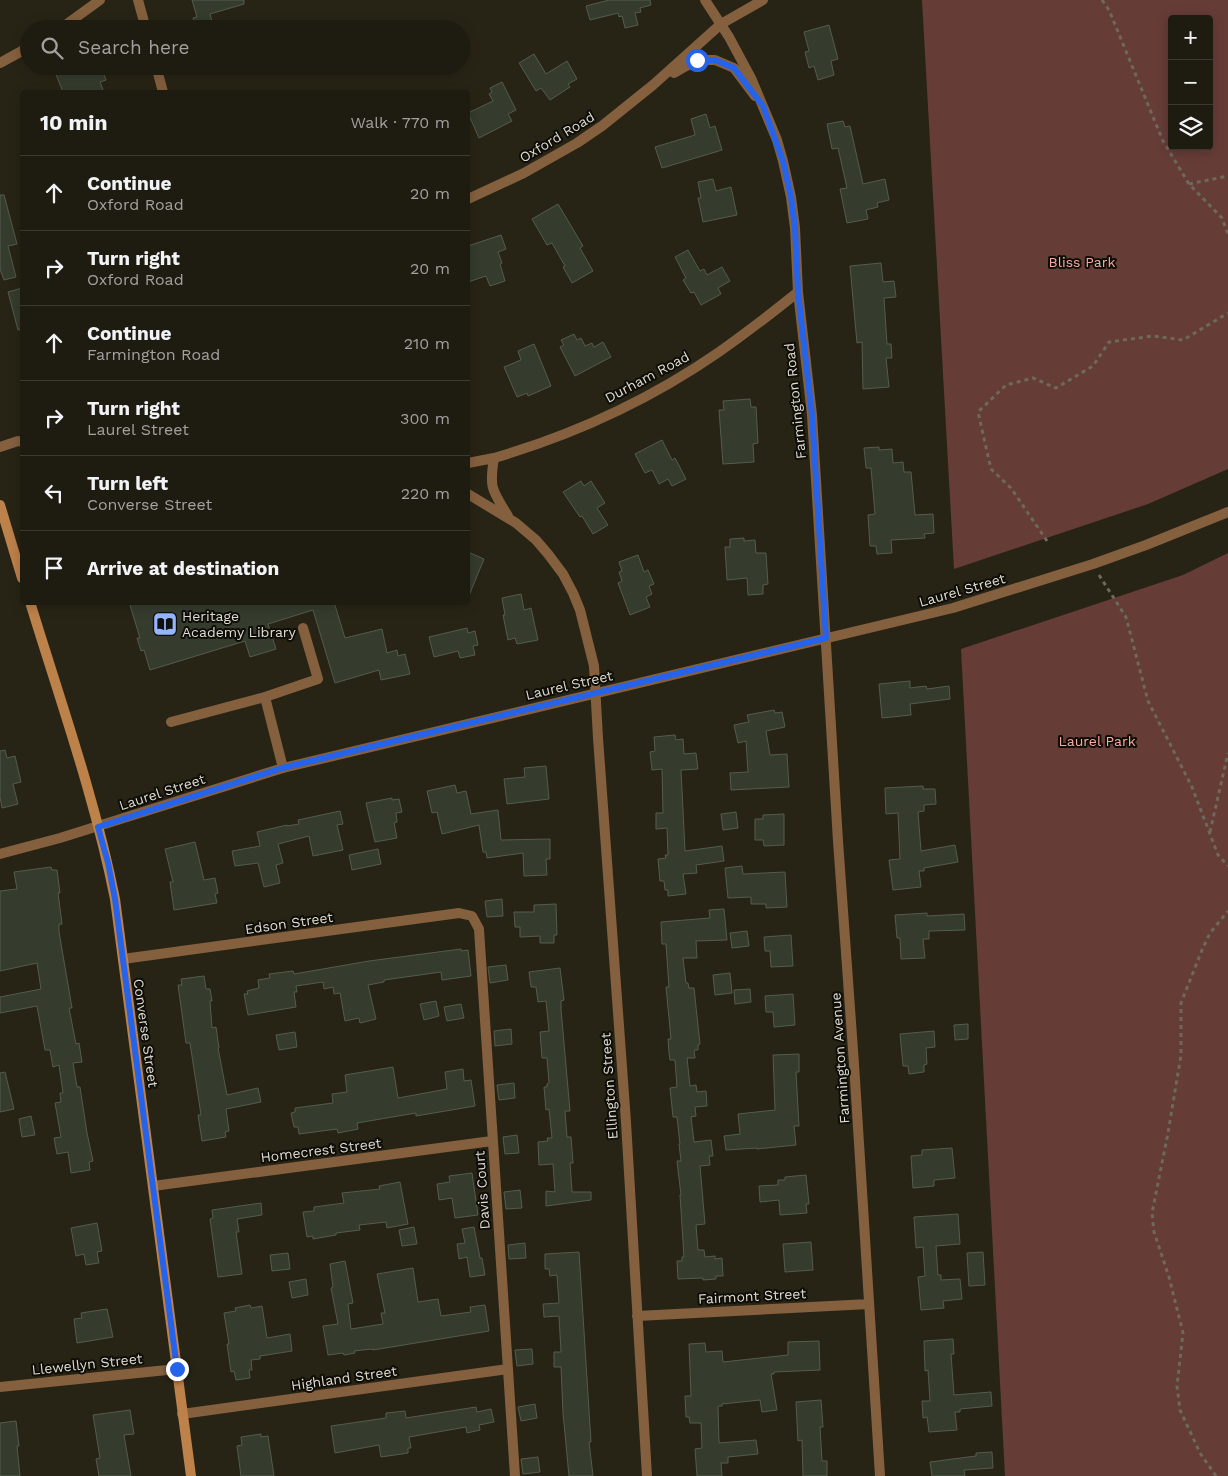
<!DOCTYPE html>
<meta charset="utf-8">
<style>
:root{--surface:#1e1b10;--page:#2b281e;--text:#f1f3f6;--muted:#a1a19f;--line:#3c3930}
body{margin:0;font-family:"Work Sans",sans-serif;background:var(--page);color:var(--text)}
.controls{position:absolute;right:15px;top:15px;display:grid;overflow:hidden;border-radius:5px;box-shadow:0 2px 12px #0003}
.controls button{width:45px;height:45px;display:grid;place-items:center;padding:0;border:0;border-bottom:1px solid var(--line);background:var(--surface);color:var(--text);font:25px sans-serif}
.stop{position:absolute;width:15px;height:15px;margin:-11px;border:4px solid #2563eb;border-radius:50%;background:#fff}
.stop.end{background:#2563eb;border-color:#fff;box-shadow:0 1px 5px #0008}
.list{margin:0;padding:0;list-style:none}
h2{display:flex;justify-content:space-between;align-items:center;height:65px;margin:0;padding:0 20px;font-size:21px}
h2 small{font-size:16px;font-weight:400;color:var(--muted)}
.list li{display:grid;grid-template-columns:32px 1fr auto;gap:15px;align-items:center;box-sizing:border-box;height:75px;padding:0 20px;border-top:1px solid var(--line)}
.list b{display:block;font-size:19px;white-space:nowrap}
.list p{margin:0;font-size:16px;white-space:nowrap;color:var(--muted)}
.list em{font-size:16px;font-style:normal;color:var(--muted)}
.icon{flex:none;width:28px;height:28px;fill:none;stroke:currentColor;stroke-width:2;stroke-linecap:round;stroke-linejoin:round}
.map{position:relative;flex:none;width:1228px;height:1476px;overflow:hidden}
.search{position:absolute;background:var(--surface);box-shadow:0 2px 12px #0003;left:20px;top:20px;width:450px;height:55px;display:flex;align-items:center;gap:12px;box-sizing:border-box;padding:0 18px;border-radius:28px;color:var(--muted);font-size:19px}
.panel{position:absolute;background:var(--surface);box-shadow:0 2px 12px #0003;left:20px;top:90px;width:450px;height:515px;border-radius:5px}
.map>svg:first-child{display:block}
.green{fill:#663c37;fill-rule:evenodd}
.building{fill:#353c2e;stroke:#545c4c}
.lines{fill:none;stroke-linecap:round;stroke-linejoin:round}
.path{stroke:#6d695c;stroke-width:3;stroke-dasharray:4 4;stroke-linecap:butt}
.service{stroke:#85603f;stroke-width:10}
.minor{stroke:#85603f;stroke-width:10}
.tertiary{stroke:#85603f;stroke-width:10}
.secondary{stroke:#bd814a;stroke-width:10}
.route{stroke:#2563eb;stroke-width:6}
.labels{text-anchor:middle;stroke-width:4;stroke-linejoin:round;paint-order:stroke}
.street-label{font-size:14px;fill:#dedcd2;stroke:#0f0d07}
.park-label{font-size:14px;fill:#fbaa9f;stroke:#0f0d07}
.poi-label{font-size:14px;fill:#dedcd2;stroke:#0f0d07;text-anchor:start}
</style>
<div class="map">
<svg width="1228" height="1476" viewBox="0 0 1228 1476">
<rect width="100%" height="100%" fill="#282415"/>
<path class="green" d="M922 0H1228V469L1148 504 954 569ZM1172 19H1209V146H1172Z
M1228 553V1476H1005L961 649 1183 575Z"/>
<path class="building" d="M192 0H244V4L210 14 214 29H196L193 18 197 17Z
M609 0H650L651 5 640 8 641 12 635 13 638 25 625 28 622 16 619 17 618 13 590 20 586 6Z
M829 25 838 59 831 61 834 75 818 80 814 66 809 68 805 52 809 51 804 32Z
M534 54 546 74 567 61 577 79 568 84 570 87 550 100 541 88 536 91 519 63Z
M88 66H101L106 80 100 82 104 92H63L55 72 67 67 70 74Z
M502 82 516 110 508 114 512 121 479 138 468 113 493 101 489 94 492 92 490 88Z
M706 114 710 128 715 126 722 150 662 168 655 147 695 135 691 119Z
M843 121 845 127 850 126 863 184 885 179 889 200 877 203 878 207 866 210 868 219 847 223 840 189 847 188 838 148 832 149 827 124Z
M713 179 716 191 731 187 737 215 703 222 698 198H701L698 182Z
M0 195H4L17 244 8 246 16 277 4 280 0 269Z
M558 204 583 246 580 248 593 271 572 283 563 267 565 266 552 243 547 245 532 219Z
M501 235 506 249 498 252 502 263 500 264 505 281 490 286 486 276 468 282V246Z
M688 250 700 271 704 269 707 275 722 267 730 281 718 288 721 294 701 305 694 292 691 293 683 280 686 278 675 257Z
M881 263 883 282 894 281 896 297 884 298 887 344H891L892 358H886L889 387 863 389 862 342 857 343 850 266Z
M22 288V329L18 330 8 292Z
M574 334 577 340 581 338 585 346 592 343 594 347 603 342 611 357 575 376 560 347 564 345 561 340Z
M534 344 551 386 528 396 527 393 517 397 504 367 521 360 518 351Z
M750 399 751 407H756L758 443 753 444 754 462 723 464 719 410H724L723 401Z
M662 440 672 460 675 458 686 479 672 486 668 479 659 484 652 470 645 473 635 454Z
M879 447V450L892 449 893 463 903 462 904 472H911L915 515 933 514 934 533 924 534 925 538 891 540 892 553 877 554 876 546H870L868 515 875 514 871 468H866L864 448Z
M581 481 584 486 591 481 605 503 597 508 608 525 593 534 582 516 580 517 563 492Z
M744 538V541L755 540 756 553H766L768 584 763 585V594L748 595 747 578 727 580 725 547H730V539Z
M468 552 484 559 468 598Z
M638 555 644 572 648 570 654 584 649 586 652 594 646 597 650 607 630 615 618 583 622 581 619 572 622 571 619 562Z
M521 594 524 610 531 608 538 640 517 644 515 638 508 640 503 615H505L502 598Z
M129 602H334L345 638 382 629 387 653 397 650 398 656 405 654 410 674 381 680 379 670 335 683 313 610 268 624 276 649 250 657 245 641 150 670 144 650 141 651 137 638H140Z
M467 628 468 633 475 631 478 645 473 646 475 655 460 658 458 651 434 657 429 637Z
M910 681V688L926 686 927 689 949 686 950 699 910 704 911 715 882 718 879 684Z
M774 710 775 713 782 712 785 727 766 731 770 755 787 754 789 787 731 790 730 773 748 772 746 741 738 743 734 725 749 722 747 715Z
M675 735 676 740 683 739 684 754 696 753 698 769 681 770 685 851 722 846 724 861 696 865 697 873 683 874 686 894 668 896V890H665L664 881H660L658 859 666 858 665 855H668L667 828 656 829V813H663L662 769 652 770 650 752 655 751 654 737Z
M5 750 7 758 15 756 21 782 13 784 18 804 2 808 0 797V751Z
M546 766 549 799 507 804 504 779 525 777 524 768Z
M455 785 457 793 466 791 471 814 498 810 501 840 550 839V859H546L547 875 524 876 523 853 487 858 486 852H483L479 825 442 834 437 812 432 813 427 791Z
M923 786V789H935L936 804 924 805V811L918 812 921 851 955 845 958 862 924 868V871H919L921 887 893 890 889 860 900 859 898 813 886 814 885 788Z
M392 798V800L399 799 402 812 396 813 397 822 394 823 397 838 375 842 366 803Z
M340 811 343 824 337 825 343 850 313 856 309 836 278 844 283 863 276 865 280 883 264 887 258 863 235 866 232 851 260 846 257 832 287 825V826L299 824 298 820Z
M736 812 738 828 723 830 721 814Z
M784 814V845L764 846 763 840H755V819H763V815Z
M195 842 204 880 215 878 218 893 215 894 217 903 174 910 170 882H173L165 849Z
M378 849 381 864 352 870 349 855Z
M742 866 743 874 785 872 787 907 766 908V904H751V897L728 898 725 868Z
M51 867 52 870H57L60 893H58L62 924H59V932L72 1008H69L76 1044 79 1043 82 1062 73 1063 77 1087H80L87 1133 93 1161 89 1162 90 1170 71 1173 68 1152 57 1154 54 1138 61 1137 55 1103 61 1102 60 1093H63L59 1065 53 1067 50 1050H45L37 1006 0 1013V997L41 989 37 963 0 971V891L17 889 14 872Z
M502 899 503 916 487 917 485 901Z
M556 904 557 935H554V943H540V936L520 937V927H515L514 912H534V905Z
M724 909 727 940 696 941 697 958H683L686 983H688L689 988H694L700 1044 698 1045V1050H694L695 1058H687L690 1086 696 1085 697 1092 706 1091 707 1106 695 1107 696 1116 691 1117 694 1142 711 1140 713 1156H709L710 1165 700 1166 705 1224 696 1225 698 1250H704L705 1257 715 1256V1259L722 1258 723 1276H716V1279L703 1280V1278L678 1279 677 1261H682V1257H684L680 1195H681L677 1161H681L679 1144H680L677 1117H673L670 1088 677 1087 675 1060H670L669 1053 668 1039H671L666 987H669L666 944H662L661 922 710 918 709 910Z
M927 913V916L964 914 965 930 929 931V939H923L925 958 901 959 900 938H897L895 915Z
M747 931 749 946 732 948 730 933Z
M791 935 793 966 771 967 770 951H765L764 937Z
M461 949V951L468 950 471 976 442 980 441 972 384 980V982L368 985 376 1019 360 1023 359 1018 345 1021 340 993 334 994 333 987 324 989 323 982 296 986 297 992H294L296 1007 248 1015 244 994H248L247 991 259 988 258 980 270 978 269 974 293 971 294 974 369 961Z
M506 965 508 980 490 983 488 967Z
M560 968 564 1000 561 1001V1009L570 1111H565L567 1137H571L573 1163H570L572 1192H591V1200L546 1206V1191L555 1192 553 1164 539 1165 538 1142 548 1141 547 1138H552L549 1109 546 1110 544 1087H547V1084L549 1083 547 1058H542L540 1032 549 1031 546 1001 538 1002 536 987H531L529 972Z
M730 973 732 993 715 995 713 975Z
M204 976 206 989H210L212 1001H210L212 1028 216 1027 219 1048H218L227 1095 258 1088 261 1102 226 1109 229 1131 225 1132 226 1137 202 1141 198 1115H201L190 1043H186L178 985H182L181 979Z
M750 989 751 1002 735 1004 734 990Z
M793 994 795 1025 774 1027 773 1012H766L765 996Z
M436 1001 439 1016 424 1020 420 1004Z
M461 1004 464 1018 447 1021 444 1007Z
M968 1024V1039L955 1040 954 1025Z
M511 1029 512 1044 495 1046 494 1031Z
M934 1031 935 1047 926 1048 927 1064 924 1065V1072L909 1074 908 1066H903L900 1034Z
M295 1032 297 1047 279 1050 276 1035Z
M799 1054V1072H796L799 1126H794L796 1145 757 1149V1148L726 1150 724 1136 740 1134 738 1114 775 1110 773 1055Z
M393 1067 398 1098 447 1089 445 1072 463 1069 464 1081 471 1080 475 1106 416 1116V1113L357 1123 358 1129 338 1133 337 1129 299 1134 298 1127H294L291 1113 295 1112V1108L333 1103 332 1094 347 1092 345 1075Z
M5 1072 14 1109 0 1112V1073Z
M514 1083 515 1098 499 1100 497 1085Z
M31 1116 35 1135 22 1137 19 1119Z
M517 1135 519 1153 505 1154 503 1137Z
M952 1148 955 1178 934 1180V1186L913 1188 911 1156 922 1155V1150Z
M472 1173 478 1215 455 1218 452 1198 439 1200 437 1184 450 1182 449 1176Z
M806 1175 809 1204H806L807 1213 780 1215 779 1200 760 1202 759 1186 778 1185V1180H785V1177Z
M400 1182 408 1224 387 1228 386 1222 359 1225 360 1230 336 1233V1235L313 1239V1236L307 1237 303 1212 314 1211V1207L344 1203 342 1193 380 1189 379 1186Z
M520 1190 522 1208 506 1209 504 1192Z
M261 1203 262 1215 237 1219 239 1232H236L242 1274 218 1277 210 1219 213 1218 212 1210Z
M958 1214 960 1244 936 1246 938 1275H941V1280L960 1279 962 1299 943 1301 944 1308 921 1310 918 1277 925 1276 923 1247 916 1248 914 1217Z
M97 1223 102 1251 97 1252 99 1263 86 1265 84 1254 76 1256 71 1228Z
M414 1227 417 1244 402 1246 399 1230Z
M474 1227 480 1258H482L485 1275 470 1277 467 1257 459 1259 457 1244 465 1243 462 1229Z
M811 1242 813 1270 785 1272 783 1244Z
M525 1243 526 1258 509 1259 508 1245Z
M579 1252 591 1442H589L593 1476H569L563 1413 561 1367H554V1352H561L559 1316 544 1317 543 1304 559 1303 557 1275 550 1276 549 1269H545V1254Z
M983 1252 985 1285 969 1286 967 1253Z
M288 1253 290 1269 272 1271 270 1255Z
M345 1261 353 1303 348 1304 351 1329 383 1324 381 1313H385L377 1274 413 1268 418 1302 438 1299 441 1316 471 1312 470 1307 485 1305 489 1331 373 1350 372 1349 354 1351 355 1353 344 1355 343 1353 328 1355 323 1326 338 1324 331 1288 333 1287 330 1264Z
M306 1279 308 1295 292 1298 289 1282Z
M250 1305 251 1308 262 1306 267 1338 290 1334 292 1351 260 1356V1359L251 1360 252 1370H249L250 1378 236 1380 234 1371 231 1372 227 1344H229L224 1313 236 1311 235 1308Z
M107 1309 113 1337 77 1343 74 1319 82 1318 81 1313Z
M953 1339 954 1354H951L954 1395 991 1392 992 1406 960 1409V1412H955L957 1430 929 1432 927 1417 923 1418 922 1401H930L928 1370 925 1371 924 1341Z
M819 1341 820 1370 774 1372V1374H771L777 1410 762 1412 760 1400 722 1404V1406H718L719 1443 756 1440 758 1454 728 1457V1463H721L722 1476H697L695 1449 702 1448 701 1423H690L689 1417H686L685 1396H691L689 1344 705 1343 706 1352 722 1351 723 1362 788 1355V1342Z
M532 1349 533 1364 517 1366 515 1350Z
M821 1400 823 1427H820L822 1461H827V1476H803L802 1440 798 1441 796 1402Z
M535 1404 537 1418 521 1421 518 1407Z
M476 1407 477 1412 491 1409 494 1422 479 1425 480 1430 467 1433 466 1427 409 1437 411 1448H408V1453L381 1457 379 1445 335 1453 331 1426 386 1418V1413L405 1411 406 1418Z
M130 1410 134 1434 124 1435 131 1476H99L96 1459 100 1458 93 1415Z
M16 1421 19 1446H17L20 1476H0V1423Z
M261 1434V1437L268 1436 274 1476H241L237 1446 242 1445 241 1437Z
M992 1452 993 1468 964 1470 965 1476H932L930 1462 976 1456V1453Z
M538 1457 540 1472 523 1474 521 1459Z"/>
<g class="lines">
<path class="path" d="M1102 0 1109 10 1163 141 1189 184 1222 218 1228 234
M1189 184 1228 176
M1047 541 1011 488 991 469 978 412 1006 385 1033 378 1056 388 1093 366 1109 342 1153 336 1183 340 1228 313
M1099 575 1126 617 1148 701 1192 787 1218 855 1228 866
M1210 832 1228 753
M1216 1476 1200 1453 1180 1410 1177 1386 1183 1333 1169 1277 1154 1232 1152 1213 1168 1133 1181 1055V1003L1202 950 1210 933 1228 911"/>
<path class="service" d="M0 447 18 441 22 442
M265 697 318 679 303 628
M171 722 265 697 283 768"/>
<path class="minor" d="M138 0 146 29
M705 0 729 37 751 78 777 140 783 161 791 197 795 228 798 292 812 415 838 841 854 1064 880 1476
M60 29 100 0
M0 63 29 47
M156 66 163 92
M674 73 697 60H715L734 68 755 96
M468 199 524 173 577 143 602 126 653 85 721 24 763 0
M468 463 494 458
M468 494 516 523 536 540 548 554 563 574 573 593 580 610 594 666 598 738 626 1122 647 1476
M508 516C492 490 489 488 494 458 573 435 651 399 719 352 746 333 772 313 798 292
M123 959 459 913 472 916 479 929 515 1476
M153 1186 492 1141
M637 1316 869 1304
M0 1387 177 1369
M182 1414 508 1369"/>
<path class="tertiary" d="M0 854 60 838 283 768 953 608 1093 564 1146 545 1228 512"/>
<path class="secondary" d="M0 505 22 578
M30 602C60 700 95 798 115 899L191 1476"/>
</g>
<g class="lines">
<path class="route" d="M177 1369 115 899 108 863 98 827 282 768 826 638 812 415 798 292 795 228 791 197 783 161 763 106 734 68 715 60H697"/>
</g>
<defs>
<symbol id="library-square" viewBox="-11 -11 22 22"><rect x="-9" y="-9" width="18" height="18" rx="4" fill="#95b6fd" stroke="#0f0d07"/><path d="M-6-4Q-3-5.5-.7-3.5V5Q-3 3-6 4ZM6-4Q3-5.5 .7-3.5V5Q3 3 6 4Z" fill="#111"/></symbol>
</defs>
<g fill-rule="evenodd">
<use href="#library-square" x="151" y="610" width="28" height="28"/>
</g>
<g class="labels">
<g class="street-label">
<text transform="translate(557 137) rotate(-31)" y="5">Oxford Road</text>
<text transform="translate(647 377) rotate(-28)" y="5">Durham Road</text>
<text transform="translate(795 401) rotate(-96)" y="5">Farmington Road</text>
<text transform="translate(962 590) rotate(-16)" y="5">Laurel Street</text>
<text transform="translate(569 685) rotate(-13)" y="5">Laurel Street</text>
<text transform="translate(162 792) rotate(-18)" y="5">Laurel Street</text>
<text transform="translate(289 923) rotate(-8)" y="5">Edson Street</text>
<text transform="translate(146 1033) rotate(82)" y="5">Converse Street</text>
<text transform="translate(840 1058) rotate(-94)" y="5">Farmington Avenue</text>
<text transform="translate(609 1086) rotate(-94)" y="5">Ellington Street</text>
<text transform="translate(321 1150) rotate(-7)" y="5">Homecrest Street</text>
<text transform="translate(482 1190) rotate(-94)" y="5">Davis Court</text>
<text transform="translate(752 1296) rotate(-3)" y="5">Fairmont Street</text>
<text transform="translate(87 1364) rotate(-6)" y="5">Llewellyn Street</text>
<text transform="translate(344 1378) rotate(-8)" y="5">Highland Street</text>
</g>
<g class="park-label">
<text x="1082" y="267">Bliss Park</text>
<text x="1097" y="746">Laurel Park</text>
</g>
<g class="poi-label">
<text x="182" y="621">Heritage<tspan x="182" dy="16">Academy Library</tspan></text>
</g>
</g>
</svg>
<div class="controls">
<button>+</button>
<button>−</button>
<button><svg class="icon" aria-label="layers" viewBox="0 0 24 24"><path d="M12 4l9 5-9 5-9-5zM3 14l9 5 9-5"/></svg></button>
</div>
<div class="stop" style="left:697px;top:60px"></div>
<div class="stop end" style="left:177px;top:1369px"></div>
<div class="search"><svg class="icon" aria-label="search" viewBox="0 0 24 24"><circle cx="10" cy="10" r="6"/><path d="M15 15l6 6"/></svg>Search here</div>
<section class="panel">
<h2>10 min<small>Walk · 770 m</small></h2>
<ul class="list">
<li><svg class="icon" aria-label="ahead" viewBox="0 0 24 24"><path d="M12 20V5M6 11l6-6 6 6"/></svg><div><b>Continue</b><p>Oxford Road</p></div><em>20 m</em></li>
<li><svg class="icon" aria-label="right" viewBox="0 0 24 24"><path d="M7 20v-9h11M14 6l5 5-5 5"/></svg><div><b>Turn right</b><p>Oxford Road</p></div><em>20 m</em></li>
<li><svg class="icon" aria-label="ahead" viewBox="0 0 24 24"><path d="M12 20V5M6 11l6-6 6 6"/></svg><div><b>Continue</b><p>Farmington Road</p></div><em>210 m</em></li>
<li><svg class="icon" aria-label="right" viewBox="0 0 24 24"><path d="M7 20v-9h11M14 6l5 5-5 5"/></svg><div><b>Turn right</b><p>Laurel Street</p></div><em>300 m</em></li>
<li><svg class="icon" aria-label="left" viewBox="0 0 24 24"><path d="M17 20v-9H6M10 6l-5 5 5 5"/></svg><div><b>Turn left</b><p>Converse Street</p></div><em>220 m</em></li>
<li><svg class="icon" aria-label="arrive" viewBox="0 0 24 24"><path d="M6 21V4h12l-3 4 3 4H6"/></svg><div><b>Arrive at destination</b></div></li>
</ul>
</section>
</div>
